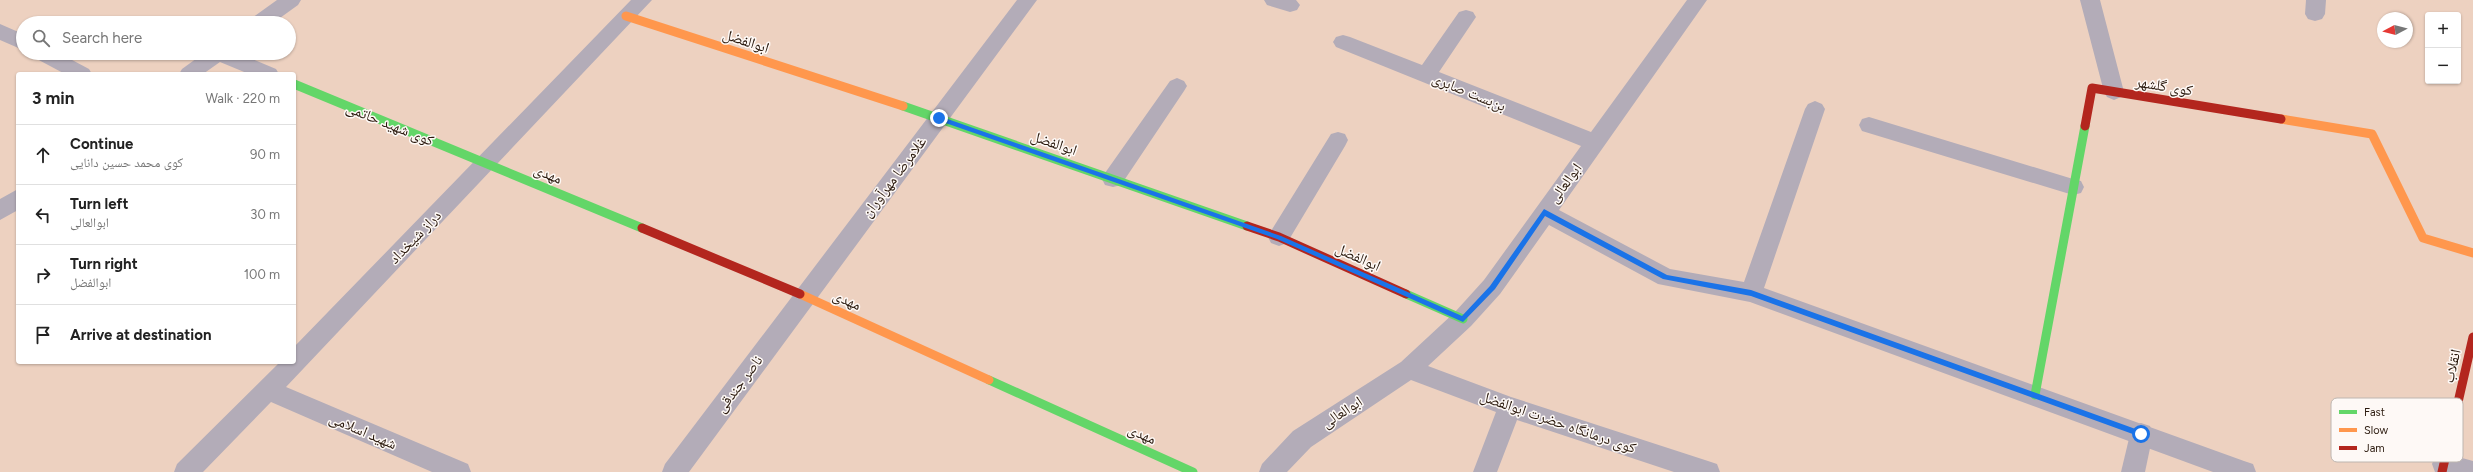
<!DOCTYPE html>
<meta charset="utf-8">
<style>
:root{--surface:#fff;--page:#f6f6f6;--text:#222;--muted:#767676;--line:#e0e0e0}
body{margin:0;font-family:Figtree,"Noto Naskh Arabic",sans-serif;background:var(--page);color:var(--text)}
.controls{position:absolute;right:12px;top:12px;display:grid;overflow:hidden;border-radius:4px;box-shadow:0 1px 3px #0004}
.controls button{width:36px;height:36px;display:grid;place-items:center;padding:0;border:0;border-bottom:1px solid var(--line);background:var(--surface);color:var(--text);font:20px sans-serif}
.compass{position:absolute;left:2377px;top:12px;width:36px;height:36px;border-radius:50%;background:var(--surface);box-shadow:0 1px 3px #0004;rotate:263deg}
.stop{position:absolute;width:12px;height:12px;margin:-9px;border:3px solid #1a73e8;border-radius:50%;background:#fff}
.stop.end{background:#1a73e8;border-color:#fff;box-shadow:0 1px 4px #0008}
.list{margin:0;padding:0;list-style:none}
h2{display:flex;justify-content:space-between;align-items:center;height:52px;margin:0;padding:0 16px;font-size:17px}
h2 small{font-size:13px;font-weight:400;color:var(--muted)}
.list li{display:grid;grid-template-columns:26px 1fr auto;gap:12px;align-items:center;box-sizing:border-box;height:60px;padding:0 16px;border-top:1px solid var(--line)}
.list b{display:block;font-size:15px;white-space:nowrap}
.list p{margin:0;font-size:13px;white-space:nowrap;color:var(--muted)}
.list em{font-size:13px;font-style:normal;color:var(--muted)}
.icon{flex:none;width:22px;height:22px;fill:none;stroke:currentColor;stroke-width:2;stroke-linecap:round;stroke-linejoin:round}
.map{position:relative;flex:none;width:2473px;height:472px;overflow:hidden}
.search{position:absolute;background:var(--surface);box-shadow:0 1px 3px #0004;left:16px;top:16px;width:280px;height:44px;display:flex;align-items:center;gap:10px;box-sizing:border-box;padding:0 14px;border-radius:22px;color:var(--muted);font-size:15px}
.panel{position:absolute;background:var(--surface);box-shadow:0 1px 3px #0004;left:16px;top:72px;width:280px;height:292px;border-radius:4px}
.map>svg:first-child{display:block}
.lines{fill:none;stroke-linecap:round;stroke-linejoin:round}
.lane{fill:#b3acb8;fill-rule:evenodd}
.street{fill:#b3acb8;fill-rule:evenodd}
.fast{stroke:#63d668;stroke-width:9}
.slow{stroke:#ff974d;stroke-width:9}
.jam{stroke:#b3261e;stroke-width:9}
.route{fill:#1a73e8}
.labels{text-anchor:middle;stroke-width:3;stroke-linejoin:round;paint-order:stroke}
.street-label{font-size:15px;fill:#2a190d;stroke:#fef9f6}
.key{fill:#fef9f6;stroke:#beb6b0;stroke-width:1}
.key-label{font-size:11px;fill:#2a190d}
</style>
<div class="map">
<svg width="2473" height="472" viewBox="0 0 2473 472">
<rect width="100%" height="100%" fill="#edd1c0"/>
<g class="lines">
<path class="lane" d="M2141 423 2150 426 2153 434 2145 472H2121L2132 426Z"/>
<path class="street" d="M277 0H301L298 5 273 23H249L252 18Z
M631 0H652L286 387 468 464 471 472H432L271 402 203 472H174L177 464 280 362H294V347Z
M1017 0H1037L689 472H662L665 464Z
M1264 0H1296L1300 5 1297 10 1290 12 1267 5Z
M1687 0H1707L1559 210 1670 269 1744 282 1805 109 1808 104 1815 101 1822 104 1825 109 1764 288 2244 461 2253 464 2256 472H2213L1750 302 1658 284 1549 225 1500 294 1471 326 1428 366 1511 397 1708 461 1717 464 1720 472H1674L1517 420 1497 472H1473L1496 412 1411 380 1311 447 1287 472H1259L1262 464 1293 431 1401 362 1455 312 1484 280 1581 146 1336 47 1333 42 1336 37 1343 35 1350 37 1422 65 1459 12 1466 10 1473 12 1476 17 1439 72 1591 132Z
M2080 0H2100L2124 92 2121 97 2114 100 2107 97 2104 92Z
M2306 0H2326L2325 14 2322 19 2315 21 2308 19 2305 14Z
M0 24 23 34V50L0 40Z
M32 53H59L89 69 92 74H65L35 58Z
M204 53H238L276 69 279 74H249L220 62 203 74H179L182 69Z
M1177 78 1184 81 1187 86 1184 91 1121 185 1113 187 1105 185 1102 179 1105 173 1170 81Z
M1869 117 2073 179 2081 181 2084 187 2081 193 2073 195 1862 131 1859 125 1862 119Z
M1338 132 1345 134 1348 140 1345 146 1287 243 1279 246 1271 243 1268 237 1271 231 1331 134Z
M18 189V210L0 220V199Z
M2444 453 2473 461V472H2435L2432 464 2435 456Z"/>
<path class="fast" d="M294 84 642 228
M903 106 1247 226
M1406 294 1463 319
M989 380 1193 472
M2035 395 2085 126"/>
<path class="slow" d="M626 16 903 106
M2281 119 2372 134 2423 238 2473 253
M800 294 989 380"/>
<path class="jam" d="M2085 126 2092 88 2281 119
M1247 226 1279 237 1406 294
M642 228 800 294
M2442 472 2473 337"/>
</g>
<path class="route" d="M939 116 1281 236 1462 316 1490 286 1544 209 1667 275 1751 290 2141 431 2144 434 2141 437 1751 296 1663 279 1545 216 1495 289 1463 322 1277 239 937 120Z"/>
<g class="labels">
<g class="street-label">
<text transform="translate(746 41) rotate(18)" y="5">ابوالفضل</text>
<text transform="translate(2164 86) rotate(9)" y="5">کوی گلشهر</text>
<text transform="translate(1469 92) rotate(22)" y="5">بن‌بست صابری</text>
<text transform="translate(390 124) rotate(22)" y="5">کوی شهید حاتمی</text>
<text transform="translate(1054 143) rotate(19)" y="5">ابوالفضل</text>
<text transform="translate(548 174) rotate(23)" y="5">مهدی</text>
<text transform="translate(894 177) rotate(-53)" y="5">غلامرضا مهرآوران</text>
<text transform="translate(1565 183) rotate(-54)" y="5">ابوالعالی</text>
<text transform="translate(415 237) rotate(-46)" y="5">دراز شیخداد</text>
<text transform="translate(1358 257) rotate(24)" y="5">ابوالفضل</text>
<text transform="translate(847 300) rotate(24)" y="5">مهدی</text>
<text transform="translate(2452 366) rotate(-77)" y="5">انقلاب</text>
<text transform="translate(739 384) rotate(-53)" y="5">ناصر جندقی</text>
<text transform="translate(1342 412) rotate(-33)" y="5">ابوالعالی</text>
<text transform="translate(1558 422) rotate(19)" y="5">کوی درمانگاه حضرت ابوالفضل</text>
<text transform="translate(363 431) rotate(23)" y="5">شهید اسلامی</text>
<text transform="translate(1142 434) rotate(24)" y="5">مهدی</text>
</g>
</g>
<rect x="2331" y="398" width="132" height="64" rx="6" class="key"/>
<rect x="2339" y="410" width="18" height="4" fill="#63d668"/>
<rect x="2339" y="428" width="18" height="4" fill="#ff974d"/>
<rect x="2339" y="446" width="18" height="4" fill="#b3261e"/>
<g class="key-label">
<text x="2364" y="416">Fast</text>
<text x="2364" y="434">Slow</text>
<text x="2364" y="452">Jam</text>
</g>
</svg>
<div class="controls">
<button>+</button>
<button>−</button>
</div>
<svg class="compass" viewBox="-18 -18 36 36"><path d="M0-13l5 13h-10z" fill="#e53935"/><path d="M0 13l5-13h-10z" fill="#767676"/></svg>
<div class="stop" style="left:2141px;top:434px"></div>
<div class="stop end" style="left:939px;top:118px"></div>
<div class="search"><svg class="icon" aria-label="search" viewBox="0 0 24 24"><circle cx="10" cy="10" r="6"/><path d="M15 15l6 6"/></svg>Search here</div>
<section class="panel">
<h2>3 min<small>Walk · 220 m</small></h2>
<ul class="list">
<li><svg class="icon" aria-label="ahead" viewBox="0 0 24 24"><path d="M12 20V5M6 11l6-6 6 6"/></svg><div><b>Continue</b><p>کوی محمد حسین دانایی</p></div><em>90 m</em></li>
<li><svg class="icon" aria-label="left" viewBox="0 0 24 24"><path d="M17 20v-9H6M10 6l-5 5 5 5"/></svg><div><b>Turn left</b><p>ابوالعالی</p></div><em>30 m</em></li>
<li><svg class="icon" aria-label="right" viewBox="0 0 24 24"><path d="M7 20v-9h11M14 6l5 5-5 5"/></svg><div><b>Turn right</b><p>ابوالفضل</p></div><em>100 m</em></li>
<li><svg class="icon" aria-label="arrive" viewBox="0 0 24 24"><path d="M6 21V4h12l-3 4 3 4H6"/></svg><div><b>Arrive at destination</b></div></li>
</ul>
</section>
</div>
